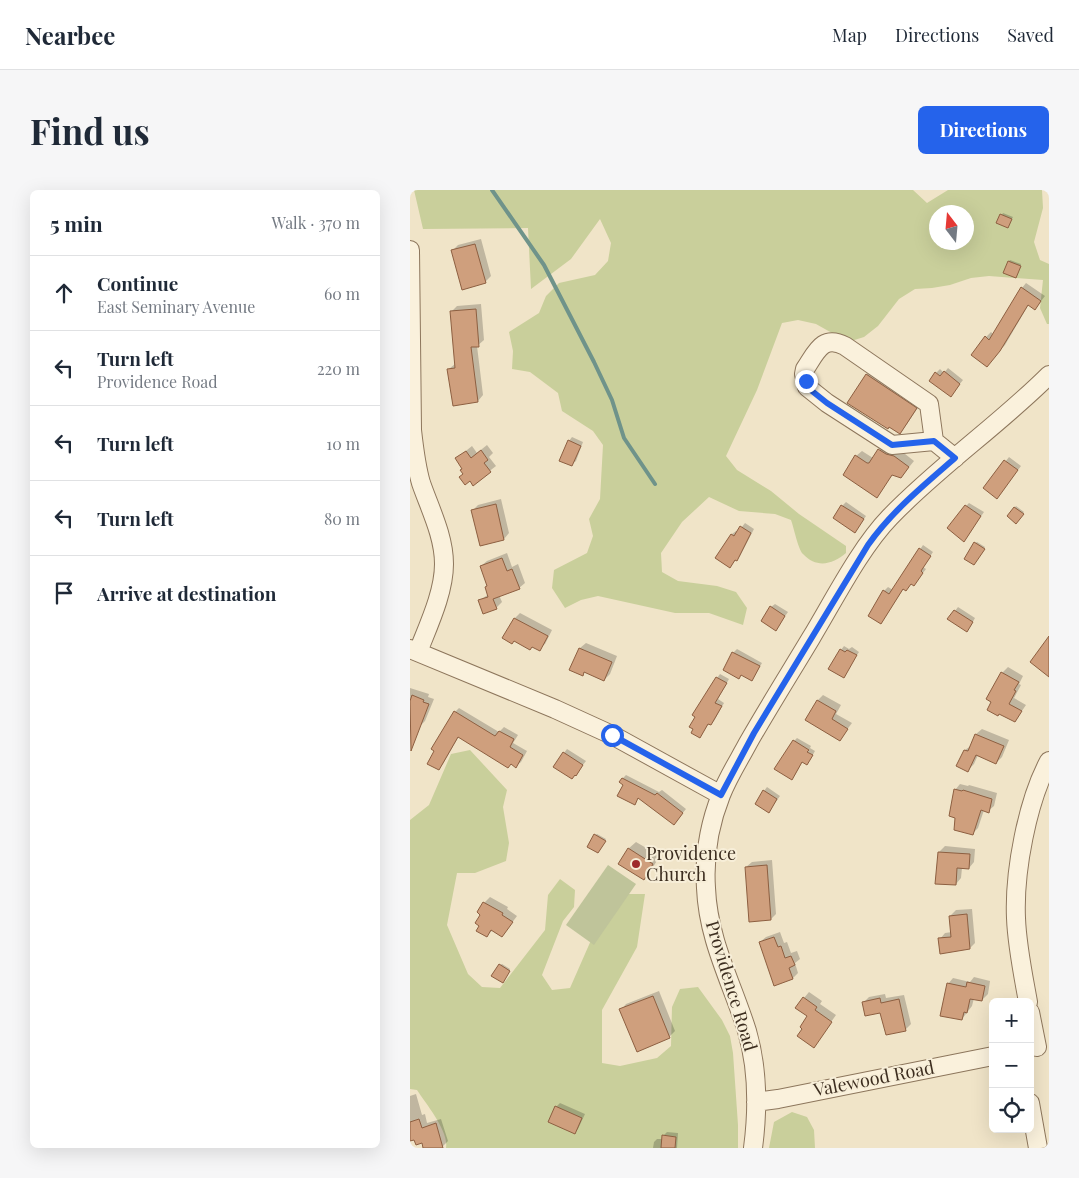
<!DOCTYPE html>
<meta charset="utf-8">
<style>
:root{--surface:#fff;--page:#f6f6f7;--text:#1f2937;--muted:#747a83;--line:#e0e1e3;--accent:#2563eb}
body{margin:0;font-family:"Playfair Display",serif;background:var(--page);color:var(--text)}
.controls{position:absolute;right:15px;bottom:15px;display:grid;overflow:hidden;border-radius:8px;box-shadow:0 5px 20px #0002}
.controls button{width:45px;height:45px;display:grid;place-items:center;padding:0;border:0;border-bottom:1px solid var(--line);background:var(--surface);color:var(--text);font:25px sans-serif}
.compass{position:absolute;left:519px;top:15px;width:45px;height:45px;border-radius:50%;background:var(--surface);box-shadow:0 5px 20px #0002;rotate:344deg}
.stop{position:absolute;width:15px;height:15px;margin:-11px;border:4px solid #2563eb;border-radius:50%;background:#fff}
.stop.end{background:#2563eb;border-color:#fff;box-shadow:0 1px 5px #0008}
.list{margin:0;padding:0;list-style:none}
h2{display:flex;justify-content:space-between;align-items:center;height:65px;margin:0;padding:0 20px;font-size:21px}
h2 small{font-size:16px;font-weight:400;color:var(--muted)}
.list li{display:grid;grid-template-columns:32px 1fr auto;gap:15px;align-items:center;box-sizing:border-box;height:75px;padding:0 20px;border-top:1px solid var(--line)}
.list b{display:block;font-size:19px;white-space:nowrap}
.list p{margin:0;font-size:16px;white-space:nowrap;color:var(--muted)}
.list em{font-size:16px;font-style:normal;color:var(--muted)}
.icon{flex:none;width:28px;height:28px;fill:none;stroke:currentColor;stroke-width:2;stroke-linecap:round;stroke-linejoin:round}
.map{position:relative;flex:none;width:639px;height:958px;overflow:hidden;border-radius:8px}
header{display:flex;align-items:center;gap:30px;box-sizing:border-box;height:70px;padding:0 25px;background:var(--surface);border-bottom:1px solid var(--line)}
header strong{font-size:24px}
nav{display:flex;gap:28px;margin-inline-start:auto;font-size:18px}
.intro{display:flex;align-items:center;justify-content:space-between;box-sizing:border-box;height:120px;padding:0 30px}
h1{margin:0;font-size:35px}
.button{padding:12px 22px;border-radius:8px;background:var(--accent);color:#fff;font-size:18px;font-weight:700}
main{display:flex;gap:30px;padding:0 30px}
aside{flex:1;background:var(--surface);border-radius:8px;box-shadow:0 5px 20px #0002}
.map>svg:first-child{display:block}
.green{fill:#c9cf9b;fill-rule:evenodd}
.cemetery{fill:#bfc49a}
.shadow{fill:#0003}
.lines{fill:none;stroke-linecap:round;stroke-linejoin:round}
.stream{stroke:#6f938a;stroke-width:4}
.building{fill:#cf9f7d;stroke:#8d5f41}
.minor-casing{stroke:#8d765c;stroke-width:20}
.minor{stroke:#faf1dc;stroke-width:18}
.route{stroke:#2563eb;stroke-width:6}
.poi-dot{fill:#9e2a2b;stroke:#f7eed8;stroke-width:2}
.labels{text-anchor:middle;stroke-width:4;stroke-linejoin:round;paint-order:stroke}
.poi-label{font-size:18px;fill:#3d2e20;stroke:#f7eed8;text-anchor:start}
.street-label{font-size:18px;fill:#3d2e20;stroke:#f7eed8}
</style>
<header>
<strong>Nearbee</strong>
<nav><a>Map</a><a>Directions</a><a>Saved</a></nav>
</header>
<div class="intro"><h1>Find us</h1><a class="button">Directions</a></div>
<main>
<aside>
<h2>5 min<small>Walk · 370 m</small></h2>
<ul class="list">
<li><svg class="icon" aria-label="ahead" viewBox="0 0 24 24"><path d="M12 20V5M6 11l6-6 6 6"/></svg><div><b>Continue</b><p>East Seminary Avenue</p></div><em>60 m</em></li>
<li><svg class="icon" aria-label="left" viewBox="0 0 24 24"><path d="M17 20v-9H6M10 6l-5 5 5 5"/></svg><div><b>Turn left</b><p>Providence Road</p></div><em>220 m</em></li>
<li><svg class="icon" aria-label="left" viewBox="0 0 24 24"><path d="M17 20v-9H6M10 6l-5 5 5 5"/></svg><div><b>Turn left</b></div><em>10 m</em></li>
<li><svg class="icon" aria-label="left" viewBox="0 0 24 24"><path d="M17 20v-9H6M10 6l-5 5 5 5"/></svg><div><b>Turn left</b></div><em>80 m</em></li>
<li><svg class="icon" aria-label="arrive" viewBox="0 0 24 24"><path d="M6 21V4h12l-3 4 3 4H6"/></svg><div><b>Arrive at destination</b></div></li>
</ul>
</aside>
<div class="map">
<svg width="639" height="958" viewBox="0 0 639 958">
<rect width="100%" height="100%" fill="#f0e4c8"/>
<path class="green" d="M4 0H503L517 13 538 0H632L633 18 624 52 630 70 639 74V134H637L630 118 633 90 579 86 561 88 540 95 522 98 505 99 489 109 468 136 454 147 438 152 406 134 388 130 372 133 347 200 316 266 327 280 361 301 389 324 436 356V363C423 374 407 379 393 364 388 359 384 338 381 330L365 324 329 321 299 307 272 332 251 363 252 382 268 391 307 396 326 402 337 418 333 435 299 423H265L188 406 171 410 155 418 142 398 144 380 177 363 183 346 179 329 190 309 193 255 183 241 152 221 148 203 120 182 102 179 103 161 99 142 129 123 136 106 149 93 185 85 198 71 201 53 190 29 161 69 121 99 118 38 13 39ZM526 22H556V52H526Z
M60 560 97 600 93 617 99 653 96 671 65 683H47L37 735 58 784 72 797 90 798 135 740 138 705 150 689 165 700 164 717 153 731 132 785 142 800 160 798 182 748 216 704H235L227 757 192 820V873L210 876 247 868 261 856 262 817 270 799 288 797 312 830 320 846 323 863 328 935V958H36C39 941 16 914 7 900L0 899V630L19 615 41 564Z
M382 922 397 927 404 940 405 958H359L364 932Z"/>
<path class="cemetery" d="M198 675 226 694 184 755 156 735Z"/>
<path class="shadow" d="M593 23 603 27 598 36 588 32Z
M71 49 81 86 75 92 42 61 48 55Z
M600 70 611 74 606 87 599 71Z
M616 93 635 106 625 119 619 114 595 155 581 170 576 147 581 142 584 145 612 98Z
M71 114 74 150 67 156 73 205 68 211 39 179 46 173 41 122 47 116Z
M465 177 513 210 497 234 490 242 438 213 457 184Z
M538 178 553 190 541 205 526 183 530 179 534 183Z
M162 247 173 252 166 271 162 274 159 251Z
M475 254 490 260 504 271 491 287 483 284 467 306 446 266 452 261 463 268Z
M77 255 83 263 79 267 86 276 63 294 54 284V278L47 268 62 256 67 263Z
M599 267 611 276 590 304 575 298Z
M91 309 99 343 94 349 70 355 62 321 68 315Z
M436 312 456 326 448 338 432 316Z
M559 313 574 322 557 347 556 316Z
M606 316 614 322 606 332 599 326Z
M335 333 344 339 330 366 320 376 307 368 322 344 326 341 328 342Z
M567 352 575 357 565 372V353Z
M513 355 523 362 513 377 516 379 507 391 501 393 494 398 471 433 459 425 474 401 478 397 483 400Z
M97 363 102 377 108 374 115 393 109 398 89 405 92 412 86 418 70 410 79 404 78 395 71 376 77 371Z
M365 414 378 422 366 439 361 417Z
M548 417 565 428 560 437 545 421Z
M110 423 142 440 135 454 129 459 105 428Z
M176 453 207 466 200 484 194 490 175 481 172 484 161 479 170 458Z
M434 456 439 459 442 457 449 462 433 487 431 460Z
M327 459 352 473 342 490 323 463Z
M598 477 613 486 609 494 611 495 604 508 616 515 605 531 583 512 592 483Z
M310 484 319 489 308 509 314 513 304 531 300 534 299 533 290 547 307 488Z
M0 498 19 504 18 507 24 509 15 531 9 537 0 533Z
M413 505 431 515 426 524 442 533 430 549 396 529 408 510Z
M49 518 89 542 94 537 108 545 103 553 117 561 111 572 106 576 49 546 33 574 29 578 26 560 45 522Z
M572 539 599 550 592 567 586 573 568 565 564 574 558 580 555 560 562 555 566 544Z
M387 548 401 556 400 558 405 561 400 570 393 571 385 585 384 551Z
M157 559 176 571 166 584 154 563Z
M216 585 249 602 252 600 276 619 267 630 229 607 224 613 214 595 213 588Z
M550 594 558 596 559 595 587 603 584 616 578 621 574 620 568 638 562 644 547 627 545 600Z
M357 597 370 606 362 617 354 601Z
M187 644 196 649 189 660 185 645Z
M226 652 250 666 241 680 233 688 218 659Z
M535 656 565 659 564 672 559 678H552L551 688 546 694 529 662Z
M362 670 366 724 361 729 336 677 342 672Z
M80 707 98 717 97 719 107 726 92 746 83 740 76 746 74 713Z
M562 719 565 753 560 758 530 749 535 743 542 742 540 726 546 720Z
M370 742 374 753 377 752 381 763 387 761 390 769 385 773 388 783 383 788 350 752 356 747Z
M92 774 100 779 94 790 90 775Z
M564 787 580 791 578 804 572 810 564 808 562 816 552 829 538 794 543 788 560 792Z
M249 801 265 841 259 847 211 820 216 814Z
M399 802 412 811 410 814 426 825 404 856 399 826 394 808Z
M475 804 476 808 494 805 501 834 495 840 471 821 453 813 459 807Z
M6 904 12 925 15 924 17 933 31 929 38 951 32 957 14 958 12 952 5 948 0 950V906Z
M150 913 175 924 168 939 165 942 146 917Z
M257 942 268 943 267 958H243L244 952 247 949H253V946Z"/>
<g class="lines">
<path class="stream" d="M82 0 134 75 184 172 202 210 214 248 245 294"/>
</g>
<path class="building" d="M590 24 602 29 598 38 586 33Z
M65 54 76 93 52 100 41 60Z
M598 71 611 76 606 88 593 83Z
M611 97 631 111 625 120 618 115 590 161 577 177 561 165 575 146 579 150Z
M66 119 69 157H61L68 212 43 216 37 179 45 178 40 121Z
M534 181 550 194 541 207 519 191 525 182 530 186Z
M456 184 507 218 490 244 479 237 478 239 437 213Z
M158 250 171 256 162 276 149 271Z
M468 259 476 264 484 266 499 277 491 288 482 285 467 308 433 285 445 265 457 273H459Z
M71 260 78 270 74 273 81 282 63 296 60 291 55 295 49 287 53 284 50 280 52 279 45 268 56 261 61 268Z
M594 270 608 280 587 309 573 298Z
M86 314 94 350 70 356 61 320Z
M431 315 454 329 445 343 423 328Z
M555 315 571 326 554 352 537 338Z
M604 317 614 324 606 334 597 326Z
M330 336 341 343 327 371 325 370 320 378 305 368 321 344 324 346Z
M564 352 575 359 564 375 554 369Z
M509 358 521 366 511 381 513 383 504 396 501 394 496 401 493 399 471 434 458 426 473 400 479 404Z
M92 368 97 381 102 379 110 399 83 409 87 419 73 424 68 410 78 407 75 397 77 396 70 376Z
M360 416 375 426 366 441 351 431Z
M544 420 563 432 557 442 537 429Z
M104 428 138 446 130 461 122 457 120 460 104 451 102 454 92 448Z
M639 446V487L620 472Z
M169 458 202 472 194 491 174 482 173 486 159 480Z
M430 459 435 462 437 460 447 465 434 488 418 479Z
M322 462 350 476 342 491 331 485 329 489 313 480Z
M591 482 609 492 604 500 606 501 599 514 612 521 605 532 589 524 588 526 577 520 581 512 576 509Z
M306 487 317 493 305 513 312 516 301 535 298 534 290 548 281 543 283 539 279 537 285 527 282 525Z
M2 505 14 510 13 512 19 514 1 561 0 511Z
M407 510 426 521 422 529 438 539 430 551 395 530Z
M44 521 85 546 89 541 104 549 100 557 113 565 106 578 101 574 98 578 48 547 29 580 17 574 24 561 21 559Z
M565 544 594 556 586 574 566 565 558 582 546 576 554 560 558 561Z
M383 550 399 560 397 562 403 565 397 575 392 572 382 590 364 579Z
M153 562 173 575 166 586 165 585 162 589 143 577Z
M212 588 245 605 247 603 273 623 264 635 228 608 225 615 207 606 213 595 209 592Z
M544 599 552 601 553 600 582 609 579 623 571 620 563 645 544 640 545 628 539 626Z
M353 600 367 609 359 623 345 614Z
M184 644 196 651 188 663 177 657Z
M218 658 243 674 234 690 208 674Z
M528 662 560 664 559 679 547 678 546 695 525 694Z
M357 675 361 730 339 732 335 677Z
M73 712 93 723 92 725 103 732 92 747 81 740 77 747 66 741 69 736 65 733 70 725 67 722Z
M557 724 560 759 530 764 528 748 541 747 539 726Z
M364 747 368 757 371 756 375 768 381 766 385 775 379 778 383 789 364 796 349 752Z
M89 774 100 781 93 793 81 786Z
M557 792 575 796 572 811 560 809 557 823 554 822 552 830 530 826 537 793 556 797Z
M243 806 260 848 227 862 209 819Z
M393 807 407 817 405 820 422 832 404 858 387 846 392 839 390 837 397 826 385 818Z
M470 808 471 813 489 809 496 841 476 845 470 823 455 826 452 812Z
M145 916 172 928 165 944 138 932Z
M9 929 12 938 26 933 33 958H13L12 953 6 955 4 950 0 951V932Z
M252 945 266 947 265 958H251Z"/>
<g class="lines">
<defs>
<path id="minor" d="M0 60 2 240C4 258 6 276 11 293 20 319 34 346 34 374 34 403 18 436 8 462
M524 251 482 255 417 213 397 197 394 184 395 179C406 163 412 144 435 156L519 214 524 251 545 268
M0 459 145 519 202 545 311 605
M618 812C613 784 607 756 606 728 604 682 617 612 639 571
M620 822 627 857
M346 912 368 909 583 866
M620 913 628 958
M343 958C348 920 348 879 337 841 322 793 298 750 296 698 294 667 299 635 311 605 318 587 329 570 338 553 358 518 380 483 401 448 424 410 450 358 480 327 529 276 589 235 639 185"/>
</defs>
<use href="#minor" class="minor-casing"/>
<use href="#minor" class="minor"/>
</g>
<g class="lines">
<path class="route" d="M202 545 311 605 344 543 458 355C482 321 514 295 545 268L524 251 482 255 417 213 397 197 396 191"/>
</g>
<circle class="poi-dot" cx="226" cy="674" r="5"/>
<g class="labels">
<g class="poi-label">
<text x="236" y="670">Providence<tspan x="236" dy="21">Church</tspan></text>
</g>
<g class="street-label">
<text transform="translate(321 796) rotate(73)" y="6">Providence Road</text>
<text transform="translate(464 889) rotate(-11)" y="6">Valewood Road</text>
</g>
</g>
</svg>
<div class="controls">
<button>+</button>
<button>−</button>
<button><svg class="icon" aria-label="locate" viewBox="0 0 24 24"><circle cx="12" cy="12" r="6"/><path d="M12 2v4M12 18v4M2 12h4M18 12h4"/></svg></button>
</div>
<svg class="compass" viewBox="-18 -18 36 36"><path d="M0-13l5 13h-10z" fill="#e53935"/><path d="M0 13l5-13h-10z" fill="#747a83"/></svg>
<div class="stop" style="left:202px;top:545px"></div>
<div class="stop end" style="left:396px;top:191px"></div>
</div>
</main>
